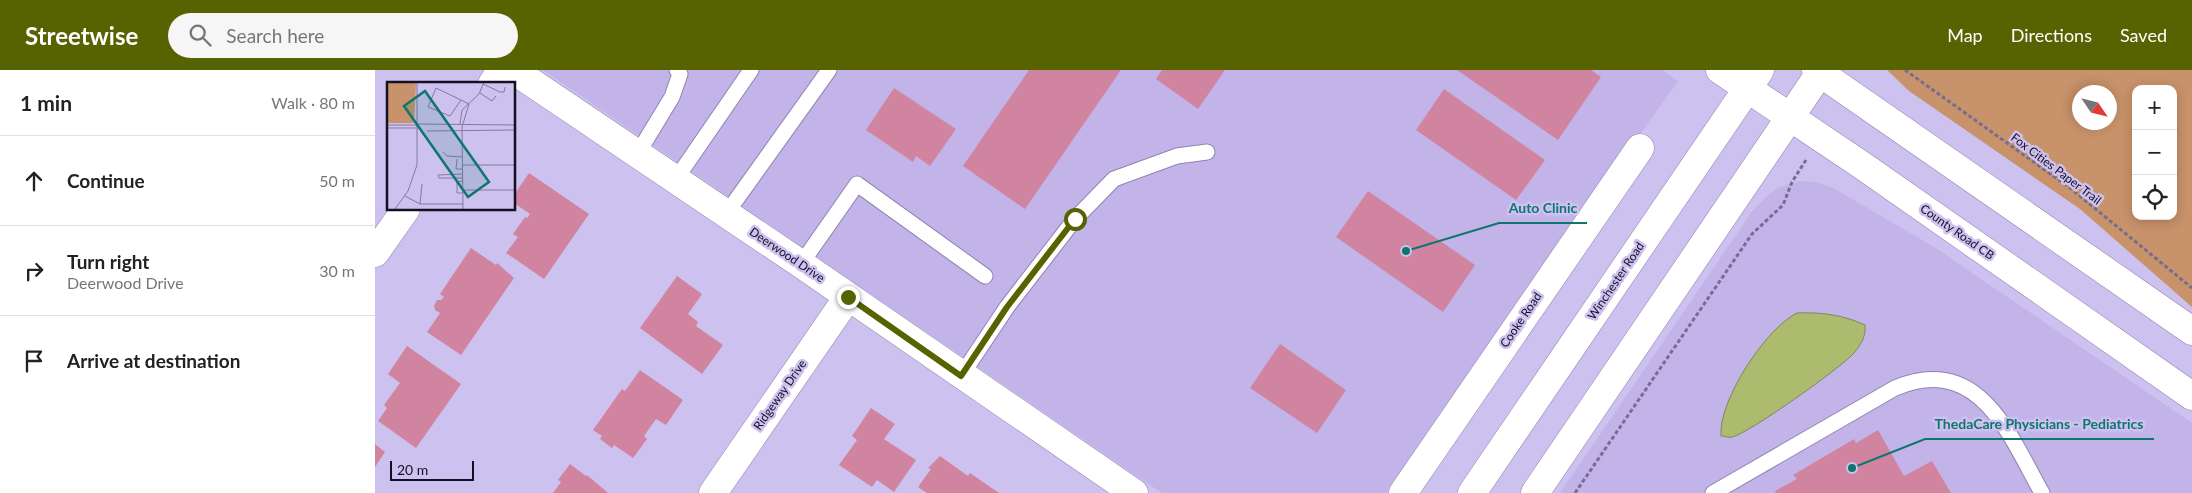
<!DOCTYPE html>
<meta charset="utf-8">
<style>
:root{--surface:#fff;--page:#f6f6f6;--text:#222;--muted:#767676;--line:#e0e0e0;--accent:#576201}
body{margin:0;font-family:Lato,sans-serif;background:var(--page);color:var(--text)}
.controls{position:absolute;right:15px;top:15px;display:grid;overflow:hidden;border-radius:10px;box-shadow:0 2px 12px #0003}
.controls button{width:45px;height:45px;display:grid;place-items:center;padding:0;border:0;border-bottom:1px solid var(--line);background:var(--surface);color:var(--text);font:25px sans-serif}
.compass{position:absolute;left:1697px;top:15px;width:45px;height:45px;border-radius:50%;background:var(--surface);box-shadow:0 2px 12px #0003;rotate:125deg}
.scale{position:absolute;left:15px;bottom:12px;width:84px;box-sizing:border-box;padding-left:5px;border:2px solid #151021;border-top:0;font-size:14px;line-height:18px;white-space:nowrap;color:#151021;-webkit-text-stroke:4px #cdc1f0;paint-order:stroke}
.stop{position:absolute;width:15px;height:15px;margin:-11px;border:4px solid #576201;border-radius:50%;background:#fff}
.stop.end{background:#576201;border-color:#fff;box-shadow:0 1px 5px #0008}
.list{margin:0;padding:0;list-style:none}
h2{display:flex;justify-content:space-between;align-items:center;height:65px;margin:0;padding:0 20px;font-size:21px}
h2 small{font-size:16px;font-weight:400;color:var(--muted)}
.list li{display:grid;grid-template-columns:32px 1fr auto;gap:15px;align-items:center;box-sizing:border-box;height:90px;padding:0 20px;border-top:1px solid var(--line)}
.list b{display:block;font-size:19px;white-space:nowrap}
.list p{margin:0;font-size:16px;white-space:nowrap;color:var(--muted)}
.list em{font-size:16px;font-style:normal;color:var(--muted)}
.icon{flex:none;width:28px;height:28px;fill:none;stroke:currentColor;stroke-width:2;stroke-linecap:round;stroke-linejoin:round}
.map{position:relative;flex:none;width:1817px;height:423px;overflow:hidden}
header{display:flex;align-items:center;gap:30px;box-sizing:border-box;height:70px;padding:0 25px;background:var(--accent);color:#fff}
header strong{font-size:24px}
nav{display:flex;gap:28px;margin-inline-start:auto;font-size:18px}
.search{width:350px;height:45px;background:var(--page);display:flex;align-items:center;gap:12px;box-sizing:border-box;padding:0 18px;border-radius:28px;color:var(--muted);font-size:19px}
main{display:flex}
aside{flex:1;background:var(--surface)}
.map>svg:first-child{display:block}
.built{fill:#c2b3e9}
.green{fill:#c8926a;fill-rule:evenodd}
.water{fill:#adbb6f;stroke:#7f8858}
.building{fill:#d184a0}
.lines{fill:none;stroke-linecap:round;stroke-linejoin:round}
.lane-casing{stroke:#9084b0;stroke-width:17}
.street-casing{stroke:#9084b0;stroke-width:29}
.secondary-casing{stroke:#9084b0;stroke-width:29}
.path{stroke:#766e8e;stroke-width:3;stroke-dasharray:4 2.5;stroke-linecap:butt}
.lane{stroke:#fff;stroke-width:15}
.street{stroke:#fff;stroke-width:28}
.secondary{stroke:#fff;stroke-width:28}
.route{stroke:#576201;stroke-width:6}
.labels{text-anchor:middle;stroke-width:5;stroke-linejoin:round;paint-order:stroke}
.street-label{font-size:12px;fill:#151021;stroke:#cdc1f0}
.inset-road{fill:none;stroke:#837a9d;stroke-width:1}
.view{fill:#0f766e;fill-opacity:0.15;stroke:#0f766e;stroke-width:2.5}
.inset-edge{fill:none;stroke:#151021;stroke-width:2.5}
.leader{fill:none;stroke:#0f766e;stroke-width:2}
.callout-dot{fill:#0f766e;stroke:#cdc1f0;stroke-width:2}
.callout-label{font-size:14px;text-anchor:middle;font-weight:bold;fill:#0f766e;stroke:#cdc1f0;stroke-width:5;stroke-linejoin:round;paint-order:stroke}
</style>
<header>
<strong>Streetwise</strong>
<div class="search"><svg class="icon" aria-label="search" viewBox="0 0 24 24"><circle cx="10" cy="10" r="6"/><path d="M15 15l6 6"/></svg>Search here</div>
<nav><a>Map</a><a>Directions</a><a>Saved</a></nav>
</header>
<main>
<aside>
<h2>1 min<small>Walk · 80 m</small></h2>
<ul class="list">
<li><svg class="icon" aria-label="ahead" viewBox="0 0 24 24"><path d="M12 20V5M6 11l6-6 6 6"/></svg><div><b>Continue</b></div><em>50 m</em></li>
<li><svg class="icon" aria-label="right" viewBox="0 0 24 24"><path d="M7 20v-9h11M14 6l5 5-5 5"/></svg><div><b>Turn right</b><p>Deerwood Drive</p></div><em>30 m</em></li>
<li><svg class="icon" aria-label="arrive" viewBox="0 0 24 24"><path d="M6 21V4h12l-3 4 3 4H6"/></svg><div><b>Arrive at destination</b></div></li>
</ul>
</aside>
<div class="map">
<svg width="1817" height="423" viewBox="0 0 1817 423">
<rect width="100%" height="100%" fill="#cdc1f0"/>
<path class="built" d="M168 0H1287L1303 11 1011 423H787Z
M1425 111 1441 112 1458 118 1559 177 1817 353V423H1185L1376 143 1391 127 1403 118Z"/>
<path class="green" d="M1512 0H1817V237L1705 139 1534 21ZM1761 19H1798V146H1761ZM1704 22H1734V52H1704Z"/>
<path class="water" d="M1422 243C1447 242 1468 245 1490 255 1491 267 1486 274 1479 283 1467 297 1373 364 1357 367 1354 368 1349 366 1346 366 1343 331 1391 258 1422 243Z"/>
<path class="building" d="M654 0H746L650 139 588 96Z
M787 0H850L823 39 781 9Z
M1082 0H1216L1226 7 1183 70Z
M519 18 581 59 555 96 541 86 538 92 491 60Z
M1069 19 1170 90 1141 130 1041 60Z
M154 103 214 144 169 209 131 183 143 167 138 164 150 147 152 148 155 144 139 133V125Z
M993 121 1100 195 1068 242 961 167Z
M96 178 121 195 122 193 139 208 86 285 52 262 65 243 60 240 59 236 62 230H66L69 227 65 224Z
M302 206 327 224 313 244 323 252 321 256 348 275 327 304 265 258Z
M905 274 971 320 942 363 875 318Z
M32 276 86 314 41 378 3 351 12 338 9 335 25 313 13 304Z
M265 300 308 330 291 355 281 349 269 366 272 369 258 388 239 375 237 378 225 369 227 366 218 360 247 319 250 321Z
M496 338 520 354 509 369 541 390 519 422 502 410 497 417 464 395 482 370 477 366Z
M1503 360 1529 406 1557 391 1576 423H1401L1400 421 1422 409 1418 405 1479 369 1481 373Z
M0 374 10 382 0 397Z
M565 386 593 406 595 403 624 423H552L543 417 556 399 553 398Z
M195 394 211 406 212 405 233 423H178L186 412 183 410Z"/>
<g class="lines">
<defs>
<path id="lane" d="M263 83 297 27 305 4 302 0
M301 109 376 0
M351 144 454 0
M426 194 482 114 610 206
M586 306 632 237 700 149 739 109 802 86 832 82
M1338 423 1520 318C1604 283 1634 364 1667 423"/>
<path id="street" d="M138 0 426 194 759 423
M117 14 126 0
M0 183 31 139
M338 423 473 227
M1028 423 1265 78"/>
<path id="secondary" d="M1345 0 1488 96 1817 326
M1441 0 1817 261
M1097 423 1385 0
M1160 423 1447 0"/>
</defs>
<use href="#lane" class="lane-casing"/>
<use href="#street" class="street-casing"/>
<use href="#secondary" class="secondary-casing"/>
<path class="path" d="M1530 0 1695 118 1817 218
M1200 423 1377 164 1408 135 1417 112 1431 90"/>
<use href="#lane" class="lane"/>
<use href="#street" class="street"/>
<use href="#secondary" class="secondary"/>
</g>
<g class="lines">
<path class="route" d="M473 227 586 306 632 237 700 149"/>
</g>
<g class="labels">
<g class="street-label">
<text transform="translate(1681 99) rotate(37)" y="4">Fox Cities Paper Trail</text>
<text transform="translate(1582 162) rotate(35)" y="4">County Road CB</text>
<text transform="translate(412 185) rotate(34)" y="4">Deerwood Drive</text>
<text transform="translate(1241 211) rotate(-56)" y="4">Winchester Road</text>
<text transform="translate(1146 250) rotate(-56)" y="4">Cooke Road</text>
<text transform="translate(405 325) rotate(-55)" y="4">Ridgeway Drive</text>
</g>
</g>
<g transform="translate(12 12)">
<rect width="128" height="128" fill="#cdc1f0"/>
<path d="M0 0H29L27 41H1Z" fill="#c8926a"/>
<path class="inset-road" d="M96 2 113 10H117L118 5M93 11 105 19 109 14M74 18 49 6 41 25 63 34 74 18 82 22M30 42 128 43M73 42 75 28 92 12 97 0M0 43H30M0 46H30M40 49 128 48M56 70 60 74 75 75M70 77 69 87H75M76 83H128M76 92 51 93 52 96H76M76 99 70 100V111H76M76 108H128M18 114 33 122H76M33 122 35 102M8 127 21 109 30 83V0M76 127 75 45 82 22"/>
<path class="view" d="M38 9 102 100 81 115 17 24Z"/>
<rect width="128" height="128" class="inset-edge"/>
</g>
<path class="leader" d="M1031 181L1124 153H1212M1477 398L1550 369H1779"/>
<g class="callout-dot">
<circle cx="1031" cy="181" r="5"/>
<circle cx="1477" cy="398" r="5"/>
</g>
<g class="callout-label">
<text x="1168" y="143">Auto Clinic</text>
<text x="1664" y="359">ThedaCare Physicians - Pediatrics</text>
</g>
</svg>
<div class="controls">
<button>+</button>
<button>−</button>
<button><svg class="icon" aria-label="locate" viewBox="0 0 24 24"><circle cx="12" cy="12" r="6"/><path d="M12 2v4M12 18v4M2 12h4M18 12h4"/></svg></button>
</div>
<svg class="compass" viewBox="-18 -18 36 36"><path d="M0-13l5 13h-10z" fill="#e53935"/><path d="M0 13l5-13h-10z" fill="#767676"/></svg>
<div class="scale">20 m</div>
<div class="stop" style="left:700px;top:149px"></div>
<div class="stop end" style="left:473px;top:227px"></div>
</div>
</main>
